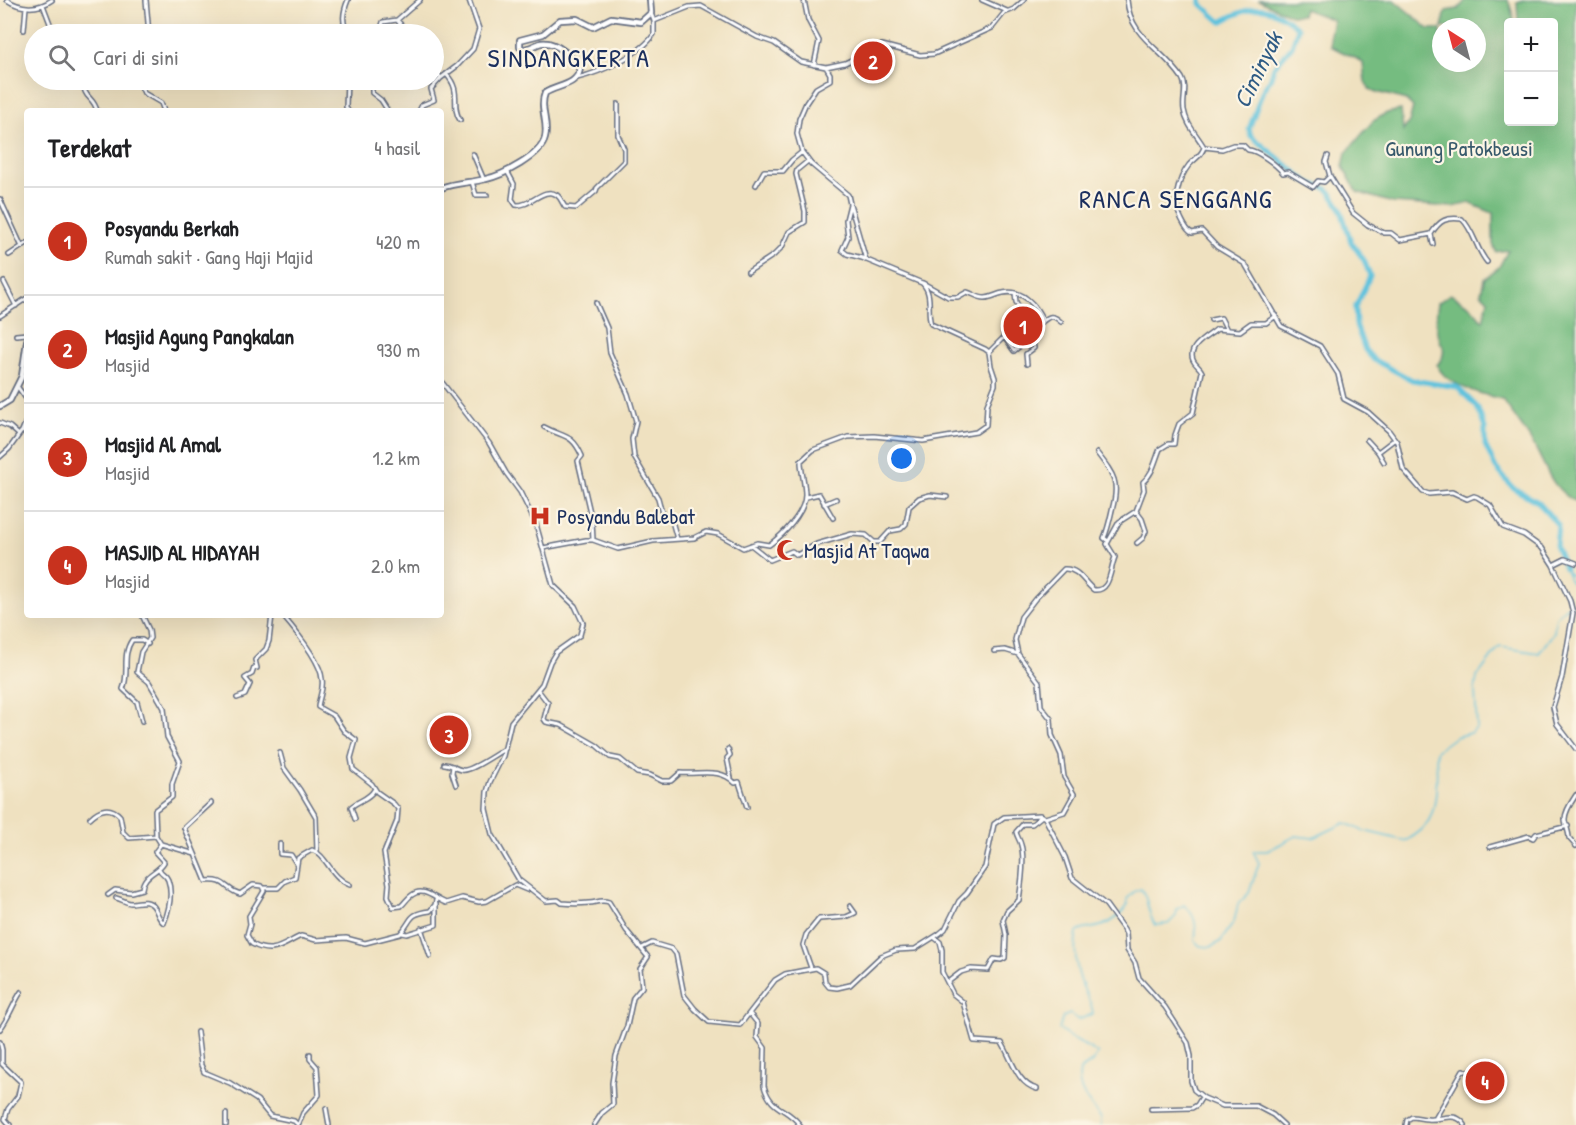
<!DOCTYPE html>
<html lang="id">
<meta charset="utf-8">
<style>
:root{--surface:#fff;--page:#f6f6f6;--text:#202124;--muted:#757577;--line:#e0e0e0;--accent:#c8321e}
body{margin:0;font-family:"Patrick Hand",sans-serif;background:var(--page);color:var(--text)}
.controls{position:absolute;right:18px;top:18px;display:grid;overflow:hidden;border-radius:6px;box-shadow:0 6px 24px #0002}
.controls button{width:54px;height:54px;display:grid;place-items:center;padding:0;border:0;border-bottom:2px solid var(--line);background:var(--surface);color:var(--text);font:30px sans-serif}
.compass{position:absolute;left:1432px;top:18px;width:54px;height:54px;border-radius:50%;background:var(--surface);box-shadow:0 6px 24px #0002;rotate:324deg}
.you{position:absolute;left:902px;top:459px;width:21px;height:21px;margin:-15px;border:4px solid #fff;border-radius:50%;background:#1a73e8;box-shadow:0 0 0 9px #1a73e833}
.badge{display:grid;place-items:center;width:39px;height:39px;border-radius:50%;background:var(--accent);color:#fff;font-size:20px;font-weight:700}
.pin{position:absolute;translate:-50% -50%;border:3px solid #fff;box-shadow:0 2px 6px #0006}
.list{margin:0;padding:0;list-style:none}
h2{display:flex;justify-content:space-between;align-items:center;height:78px;margin:0;padding:0 24px;font-size:26px}
h2 small{font-size:20px;font-weight:400;color:var(--muted)}
.list li{display:grid;grid-template-columns:39px 1fr auto;gap:18px;align-items:center;box-sizing:border-box;height:108px;padding:0 24px;border-top:2px solid var(--line)}
.list b{display:block;font-size:22px;white-space:nowrap}
.list p{margin:0;font-size:20px;white-space:nowrap;color:var(--muted)}
.list em{font-size:20px;font-style:normal;color:var(--muted)}
.icon{flex:none;width:33px;height:33px;fill:none;stroke:currentColor;stroke-width:2;stroke-linecap:round;stroke-linejoin:round}
.map{position:relative;flex:none;width:1576px;height:1125px;overflow:hidden}
.search{position:absolute;background:var(--surface);box-shadow:0 6px 24px #0002;left:24px;top:24px;width:420px;height:66px;display:flex;align-items:center;gap:15px;box-sizing:border-box;padding:0 21px;border-radius:33px;color:var(--muted);font-size:22px}
.panel{position:absolute;background:var(--surface);box-shadow:0 6px 24px #0002;left:24px;top:108px;width:420px;height:510px;border-radius:6px}
.map>svg:first-child{display:block}
.forest{fill:#74bc80;stroke:#48766f;stroke-width:1.5}
.lines{fill:none;stroke-linecap:round;stroke-linejoin:round}
.stream{stroke:#5fc2dd;stroke-width:1.5}
.river{stroke:#5fc2dd;stroke-width:5}
.minor-casing{stroke:#656d80;stroke-width:6}
.major-casing{stroke:#656d80;stroke-width:8}
.minor{stroke:#fff;stroke-width:3}
.major{stroke:#fff;stroke-width:4.5}
.labels{text-anchor:middle;stroke-width:4.5;stroke-linejoin:round;paint-order:stroke}
.park-label{font-size:22px;fill:#385a6c;stroke:#fcf5e5}
.poi-label{font-size:22px;fill:#1b2f5e;stroke:#fcf5e5;text-anchor:start}
.water-label{font-size:24px;font-style:italic;fill:#2f5b84;stroke:#fcf5e5}
.quarter-label{font-size:26px;letter-spacing:1.5px;fill:#1b2f5e;stroke:#fcf5e5}
</style>
<div class="map">
<svg width="1576" height="1125" viewBox="0 0 1576 1125">
<rect width="100%" height="100%" fill="#fcf5e5"/>
<filter id="ink" filterUnits="userSpaceOnUse"><feTurbulence type="fractalNoise" baseFrequency=".0167" numOctaves="2"/><feDisplacementMap in="SourceGraphic" scale="12" xChannelSelector="R" yChannelSelector="G"/><feConvolveMatrix kernelMatrix="1 2 1 2 8 2 1 2 1" color-interpolation-filters="sRGB"/></filter>
<filter id="wash" filterUnits="userSpaceOnUse"><feTurbulence type="fractalNoise" baseFrequency=".008" numOctaves="4" result="noise"/><feDisplacementMap in="SourceGraphic" scale="24" xChannelSelector="R" yChannelSelector="G"/><feGaussianBlur stdDeviation="1.35" result="paint"/><feColorMatrix in="noise" values="0 0 0 0 0 0 0 0 0 0 0 0 0 0 0 0 0 1.4 0 .05"/><feComposite in="paint" operator="in"/></filter>
<g filter="url(#wash)">
<rect width="100%" height="100%" fill="#efe1c0"/>
<path class="forest" d="M1258 0H1394L1429 29H1441V63H1477V27H1442L1446 11 1458 9 1466 0H1508C1511 8 1513 14 1514 22H1508V122H1554V22H1518L1517 2 1524 0H1576V502C1550 489 1546 465 1532 442 1523 427 1512 413 1502 399 1483 395 1445 385 1437 365L1442 359 1444 349C1435 334 1435 320 1438 303L1450 294 1470 306 1483 321 1488 300 1481 293 1484 279 1499 267 1508 250 1496 252 1493 244V213L1469 203 1453 207 1393 203 1357 192 1343 167 1346 153 1373 121 1387 113 1401 110 1403 131 1409 122 1413 107 1406 100 1370 90 1365 82 1363 63C1353 55 1342 53 1331 46L1330 34 1333 20 1304 9 1302 15H1291Z"/>
<g class="lines">
<path class="stream" d="M1565 568 1569 580 1576 588
M1567 572 1570 575 1576 576
M1101 1125V1118C1089 1103 1076 1091 1080 1070L1091 1063 1098 1054C1085 1044 1070 1040 1059 1029L1063 1017 1070 1014 1078 1020 1093 1014C1092 1004 1089 1000 1085 992 1076 972 1073 953 1077 932 1087 927 1092 929 1101 926 1113 923 1122 913 1128 904L1127 899 1135 891 1141 889C1149 898 1146 911 1155 925L1168 924 1176 916 1177 909 1184 905C1196 915 1197 926 1195 941L1200 946 1211 947 1221 941 1234 922 1238 904 1249 893 1259 863 1253 851H1267L1296 836 1313 838 1345 823 1364 831 1406 841C1412 837 1421 832 1425 826 1439 810 1437 772 1436 751L1455 737 1470 733 1477 728 1475 690 1477 677 1497 650 1500 647 1539 653 1554 632 1556 617 1566 607 1576 604"/>
<path class="river" d="M1201 0V4L1221 22C1254 3 1268 3 1298 28L1292 46 1274 67 1270 80 1263 90 1249 129 1251 136 1308 182 1328 189 1340 207 1351 242 1364 260 1370 276 1355 308 1356 325 1365 350 1374 360 1412 380 1457 387 1477 407 1485 428V445L1496 468 1513 488 1538 502 1558 525 1556 547 1565 568"/>
</g>
</g>
<g filter="url(#ink)">
<g class="lines">
<defs>
<path id="minor" d="M7 0C20 9 38 10 52 0
M146 0 149 34
M348 0C343 12 341 23 349 34
M804 0 808 20 819 41 814 65
M982 0 1007 11
M1127 0C1130 38 1163 49 1182 78 1188 88 1182 99 1184 110 1186 124 1197 135 1204 147 1202 156 1195 158 1189 165 1178 179 1172 202 1181 218 1184 224 1186 230 1192 233L1202 231 1217 247 1245 264 1281 326 1320 346 1338 374 1344 399 1368 412 1389 431 1397 442 1403 469 1423 492 1429 494 1452 492 1467 499 1474 496 1477 497 1490 505 1503 527 1524 535 1542 548 1553 565 1570 601 1573 613 1562 677 1553 707 1557 724 1576 749
M43 5 54 34
M651 13 654 21 689 7 701 6 757 37 774 43 801 62 826 67 845 63 882 45 920 55 934 54 992 28 1004 13 1014 9 1024 0
M397 20 409 34
M24 30 26 7
M366 34 381 29 383 22 397 20 420 0
M434 70 441 78
M446 74C463 92 450 105 460 120
M577 78C599 73 642 54 654 34V21
M84 80C82 99 94 96 97 111
M138 80 144 93 161 103 164 111
M347 80 346 107 348 111
M372 80V93L381 100 388 111
M419 111 422 105 434 100 431 89 441 78 457 66 473 49 479 29 469 0
M1204 147 1222 149 1233 145H1243L1248 150C1257 150 1277 165 1283 173L1288 172 1313 187 1318 181 1324 182 1330 176 1353 213 1368 225 1384 233H1391L1400 240 1431 234C1440 220 1446 217 1462 219 1474 231 1476 249 1487 262
M473 154 484 180
M1328 156 1326 162 1330 176
M507 171 514 184 512 199 516 205C531 207 543 186 557 195 561 198 562 203 565 207L576 208 596 191 597 188 624 161V149L618 135V104
M472 182 476 195H487
M756 185 764 171H783L792 160 802 152
M0 199 22 247
M850 204 866 260
M1431 234 1433 244
M9 255 27 243
M748 272 774 255 782 247 789 232 805 222V211L796 174 797 170 808 161
M4 282 16 306
M923 283 948 297H958L967 292C974 294 978 298 985 298 991 298 997 294 1003 293 1023 289 1036 305 1043 321
M1015 293 1016 302 1027 320
M596 303 607 328 610 353 628 394 636 421 632 439 634 457 658 498 662 513 672 521 677 539
M0 316 27 298
M1211 320 1221 318 1227 330
M1025 332 1027 328 1024 323 1027 320 1035 327C1046 321 1049 310 1061 322
M16 335 27 334
M1004 337 1014 351 1019 347 1025 332 1033 342 1034 348 1026 354 1027 364
M989 352 1004 337 1003 329 1015 323
M441 381 489 443 506 473 520 492 536 524 553 585 575 606 583 623 580 635 556 652 550 662 542 684 511 722 503 756 490 782 487 792 486 809 492 834 519 880 546 901 558 900 562 903C571 904 580 904 589 903 597 903 600 899 609 902L626 930 648 957 640 969 642 987 633 998 627 1026 616 1056 612 1083 613 1104 602 1113 594 1125
M17 386 27 400
M0 423 10 427 19 435 21 432 27 431
M544 427C564 438 572 433 582 456L578 461 592 521 593 540
M22 431 27 419
M1367 440 1378 452 1395 439
M1378 452 1384 462
M1097 453C1114 475 1120 482 1112 510 1110 519 1108 529 1104 538L1108 541
M0 457 9 449 19 435
M806 497 819 494 833 518
M824 504 836 499
M1136 511 1142 519 1146 531 1143 538 1137 543
M751 545 770 560 792 551 797 555 817 544 852 534 866 535 874 542H880L890 531 901 529 906 524 909 507 919 498 930 495 947 497
M543 548 586 540H593L618 549 653 541 694 538 706 532 718 534 743 548 757 543 769 545C783 535 805 513 805 495 805 483 801 472 801 461L813 450 848 437 874 436 923 441 976 432 986 425 987 405 995 385V378L991 366 989 352 985 349 931 324C926 310 934 295 922 283L862 258 847 254 842 250 848 237 846 220 850 204 848 195 811 164 802 152 797 134 799 119 806 103 816 88 830 80V74L826 67
M1553 565 1565 559 1576 563
M142 615 149 630 150 638 141 652 137 672 149 682 164 708 167 737 180 761 172 784V797L155 810 156 836 161 844 195 854 206 881C228 879 223 889 240 894L253 885 262 886 264 891 249 916 250 924 247 935 252 944C273 956 283 944 301 936L316 940 346 938 365 943 400 934C413 920 407 914 430 911L435 905 436 900
M282 615C294 629 321 661 322 679 324 689 319 697 318 707L334 716 344 731 356 740 351 758 353 769 372 784 377 792 394 804 398 809 397 821 384 853 389 884 388 896 393 907 401 906C405 903 407 898 412 895 423 886 435 899 446 903L462 898 479 902 487 901 515 885 527 890
M994 651 1005 650 1018 654
M538 690 548 703 544 719 546 722 561 725 596 745 610 757 620 759 637 773 650 775 662 781H671L680 773C699 775 720 767 735 783L739 782 747 807
M237 698 245 695 250 684 245 678 252 674 254 668H257L255 660 266 649 269 641 272 615
M142 721 137 702 123 689C130 672 121 656 132 640H142L148 644
M728 749 730 755 727 758 731 778
M280 753 284 768 300 790 316 817 317 852
M444 764C451 764 455 769 462 770 471 772 495 754 505 749
M453 766 452 773 456 785
M1576 795C1572 801 1565 811 1565 819 1565 825 1569 831 1569 838L1576 846
M90 818C99 809 110 805 120 816L123 832 129 838 156 836
M1045 818 1064 812 1074 794 1064 777 1061 755 1052 735 1051 719 1041 706 1039 682 1018 654 1015 640 1021 617 1035 599 1064 569C1079 568 1084 583 1094 590 1111 592 1110 568 1115 557L1107 544 1119 522 1136 511 1144 490 1143 482C1153 474 1155 461 1160 449L1168 444H1174L1175 435 1179 424 1193 413 1202 372C1200 367 1195 365 1193 360 1187 346 1209 336 1217 329L1240 331 1251 323H1266L1276 316
M355 819 351 807C359 800 369 799 374 790
M280 844V854L291 855 296 863
M1490 847 1529 836 1533 838 1536 834 1568 826
M195 854 184 828 211 803
M263 888H278L285 881 295 877 298 858 312 850C327 855 330 877 350 885
M108 895 115 890 131 892 142 889C143 874 158 873 164 862L155 852 161 844
M116 898C121 899 127 903 131 903 137 903 148 898 154 907 158 913 158 919 164 923 169 910 173 894 168 880 165 873 162 875 159 869
M421 928 430 956
M402 933 407 934 436 925V904
M935 938 940 942 942 950V972L953 994 963 1002 974 1041 1002 1043C1012 1059 1017 1084 1037 1089
M642 948 652 943 672 949 676 954 684 995 695 1009 709 1022 740 1025 775 980 785 974 816 968 824 973 825 982 829 987 837 988 850 985 881 956 896 950 915 949 939 934 945 929 959 901 967 893 985 867 994 824 1004 817 1040 815 1045 818 1047 822 1065 857 1072 878 1106 905 1124 930 1126 934 1127 950 1135 963 1139 978 1165 1007 1188 1043 1191 1056V1081L1194 1090 1204 1098 1223 1106H1256L1273 1115 1284 1125
M811 968 803 945 806 935 819 919 846 917 855 913 850 906
M948 982 961 972 971 969 988 970 994 959 1001 960 1005 958 1006 935 1003 920 1007 911 1019 900C1021 887 1025 857 1021 845 1020 840 1017 837 1016 832L1023 824H1032L1042 816
M750 1014 758 1024 757 1037 765 1048 764 1086C771 1111 787 1107 800 1125
M0 1029C9 1018 13 1004 21 992
M197 1032 201 1065 204 1072 230 1083 257 1100 270 1116 294 1121 298 1125
M0 1042 2 1050V1064L21 1082 18 1096 8 1109 5 1119 10 1125
M326 1108 329 1125
M1151 1109 1192 1108 1197 1105 1202 1097
M226 1114V1125
M1435 1119 1463 1070C1474 1073 1485 1085 1492 1094
M299 1123 303 1113 319 1095 317 1067 310 1059V1054
M1406 1125 1407 1120 1412 1117C1417 1117 1422 1119 1427 1119 1442 1121 1455 1110 1465 1125"/>
<path id="major" d="M441 188C456 182 471 183 486 179 503 175 541 156 545 138 549 123 539 108 545 93 557 85 577 86 580 69 573 58 556 40 541 43 534 45 530 49 523 49L520 47V40L543 34 560 20 577 19 593 27 611 18 641 22 651 13 650 0
M0 406 10 400 22 376 27 341"/>
</defs>
<use href="#minor" class="minor-casing"/>
<use href="#major" class="major-casing"/>
<use href="#minor" class="minor"/>
<use href="#major" class="major"/>
</g>
</g>
<defs>
<symbol id="hospital-bare" viewBox="-9 -9 18 18"><path d="M-5-5h3v3.5h4V-5h3V5h-3V1.5h-4V5h-3Z" fill="#c8321e" stroke="#fcf5e5" stroke-width="2.5" paint-order="stroke"/></symbol>
<symbol id="mosque-bare" viewBox="-9 -9 18 18"><path d="M3.5-4.9A6 6 0 1 0 3.5 4.9A5 5 0 1 1 3.5-4.9Z" fill="#c8321e" stroke="#fcf5e5" stroke-width="2.5" paint-order="stroke"/></symbol>
</defs>
<g fill-rule="evenodd">
<use href="#hospital-bare" x="525" y="501" width="30" height="30"/>
<use href="#mosque-bare" x="772" y="535" width="30" height="30"/>
</g>
<g class="labels">
<g class="park-label">
<text x="1459" y="156">Gunung Patokbeusi</text>
</g>
<g class="poi-label">
<text x="557" y="524">Posyandu Balebat</text>
<text x="804" y="558">Masjid At Taqwa</text>
</g>
<g class="water-label">
<text transform="translate(1258 70) rotate(-64)" y="8">Ciminyak</text>
</g>
<g class="quarter-label">
<text x="569" y="67">SINDANGKERTA</text>
<text x="1176" y="208">RANCA SENGGANG</text>
</g>
</g>
</svg>
<div class="controls">
<button>+</button>
<button>−</button>
</div>
<svg class="compass" viewBox="-18 -18 36 36"><path d="M0-13l5 13h-10z" fill="#e53935"/><path d="M0 13l5-13h-10z" fill="#757577"/></svg>
<div class="you"></div>
<div class="pin badge" style="left:1023px;top:326px">1</div>
<div class="pin badge" style="left:873px;top:61px">2</div>
<div class="pin badge" style="left:449px;top:735px">3</div>
<div class="pin badge" style="left:1485px;top:1081px">4</div>
<div class="search"><svg class="icon" aria-label="search" viewBox="0 0 24 24"><circle cx="10" cy="10" r="6"/><path d="M15 15l6 6"/></svg>Cari di sini</div>
<section class="panel">
<h2>Terdekat<small>4 hasil</small></h2>
<ul class="list">
<li><span class="badge">1</span><div><b>Posyandu Berkah</b><p>Rumah sakit · Gang Haji Majid</p></div><em>420 m</em></li>
<li><span class="badge">2</span><div><b>Masjid Agung Pangkalan</b><p>Masjid</p></div><em>930 m</em></li>
<li><span class="badge">3</span><div><b>Masjid Al Amal</b><p>Masjid</p></div><em>1.2 km</em></li>
<li><span class="badge">4</span><div><b>MASJID AL HIDAYAH</b><p>Masjid</p></div><em>2.0 km</em></li>
</ul>
</section>
</div>
